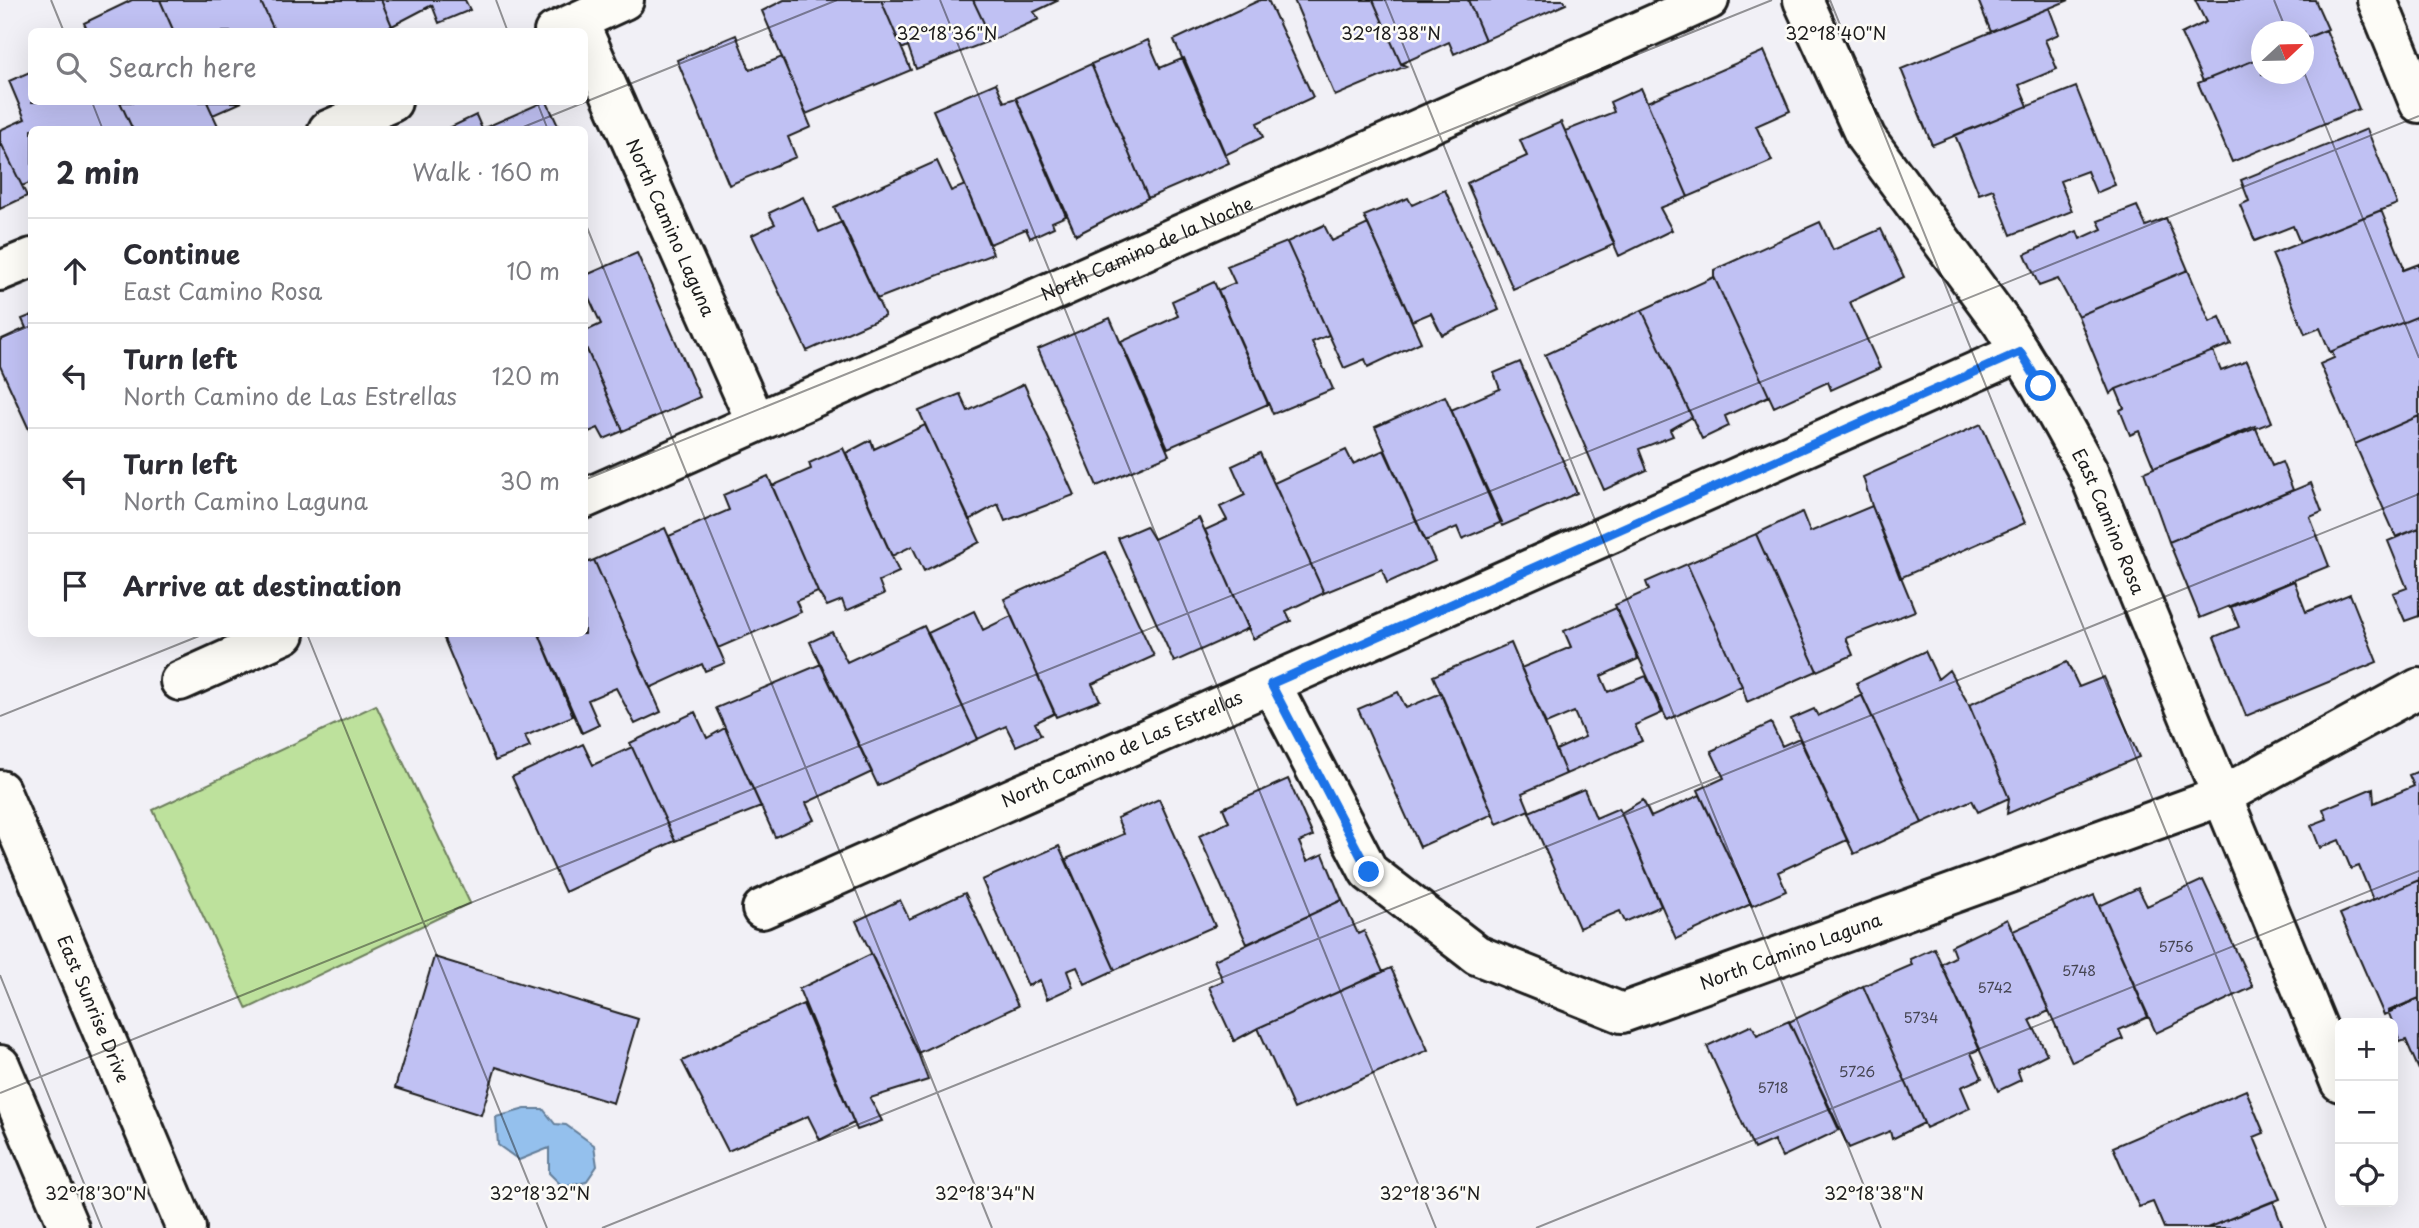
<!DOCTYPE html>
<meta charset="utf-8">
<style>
:root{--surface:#fff;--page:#f2f2f3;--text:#2b2b33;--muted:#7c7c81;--line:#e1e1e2}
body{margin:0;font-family:"Playpen Sans",sans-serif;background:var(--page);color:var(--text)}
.controls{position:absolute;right:21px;bottom:21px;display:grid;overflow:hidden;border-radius:10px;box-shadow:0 7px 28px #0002}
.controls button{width:63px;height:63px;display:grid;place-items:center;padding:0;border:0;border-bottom:2px solid var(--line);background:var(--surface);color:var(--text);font:35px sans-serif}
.compass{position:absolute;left:2251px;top:21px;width:63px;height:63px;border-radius:50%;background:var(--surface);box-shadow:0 7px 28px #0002;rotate:68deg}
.stop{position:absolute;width:21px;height:21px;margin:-16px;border:5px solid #1a73e8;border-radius:50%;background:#fff}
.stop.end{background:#1a73e8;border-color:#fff;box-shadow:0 2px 7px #0008}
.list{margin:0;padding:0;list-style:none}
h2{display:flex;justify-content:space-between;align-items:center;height:91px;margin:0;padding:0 28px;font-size:30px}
h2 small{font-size:23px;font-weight:400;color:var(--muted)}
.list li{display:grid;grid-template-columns:46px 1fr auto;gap:21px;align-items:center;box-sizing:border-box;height:105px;padding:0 28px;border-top:2px solid var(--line)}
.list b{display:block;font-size:26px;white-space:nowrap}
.list p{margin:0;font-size:23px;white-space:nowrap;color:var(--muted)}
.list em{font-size:23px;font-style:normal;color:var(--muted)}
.icon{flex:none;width:38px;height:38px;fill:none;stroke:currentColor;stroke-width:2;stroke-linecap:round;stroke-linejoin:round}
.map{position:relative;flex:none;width:2419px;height:1228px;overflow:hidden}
.search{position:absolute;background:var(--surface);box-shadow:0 7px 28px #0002;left:28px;top:28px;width:560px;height:77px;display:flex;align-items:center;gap:18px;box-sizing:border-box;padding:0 24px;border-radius:10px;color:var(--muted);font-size:26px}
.panel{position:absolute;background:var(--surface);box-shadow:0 7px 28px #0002;left:28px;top:126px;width:560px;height:511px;border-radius:10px}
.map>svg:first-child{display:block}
.green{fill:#bde19c;stroke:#6c7e5c;stroke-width:2}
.water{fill:#94c0ed;stroke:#647e99;stroke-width:2}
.building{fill:#c0c1f3;stroke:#1c1c1c;stroke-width:2}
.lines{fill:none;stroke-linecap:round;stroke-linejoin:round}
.minor-casing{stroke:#1c1c1c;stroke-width:44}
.primary-casing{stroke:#1c1c1c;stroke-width:44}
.minor{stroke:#fdfcf7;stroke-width:38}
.primary{stroke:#fdfcf7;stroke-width:38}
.route{stroke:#1a73e8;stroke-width:9}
.ticks{fill:none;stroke:#1c1c1c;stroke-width:2;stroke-opacity:0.45}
.labels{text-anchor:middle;stroke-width:5;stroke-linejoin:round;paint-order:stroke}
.number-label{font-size:14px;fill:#454552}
.street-label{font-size:18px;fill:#1c1c1c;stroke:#fdfcf7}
.ticks-label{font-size:18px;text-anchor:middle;fill:#1c1c1c;stroke:#fdfcf7;stroke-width:5;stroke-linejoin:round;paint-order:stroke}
</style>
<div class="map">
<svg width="2419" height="1228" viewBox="0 0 2419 1228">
<rect width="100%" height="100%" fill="#f1f0f6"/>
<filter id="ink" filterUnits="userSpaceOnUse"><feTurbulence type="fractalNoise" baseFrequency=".0143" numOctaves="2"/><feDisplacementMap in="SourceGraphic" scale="14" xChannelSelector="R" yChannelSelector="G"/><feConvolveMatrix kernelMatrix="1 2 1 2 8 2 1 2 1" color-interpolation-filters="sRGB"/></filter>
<g filter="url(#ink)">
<path class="green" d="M376 705 470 903 247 1009 153 810Z"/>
<path class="water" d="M525 1109H543L555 1124 566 1125 594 1145 597 1166 586 1182 563 1187 549 1173V1148L519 1160 498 1145 496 1117Z"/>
<path class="building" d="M132 0H160L174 32H88L84 23Z
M160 0H260L275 32H174Z
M260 0H381L392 26 380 32H275Z
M381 0H465L470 10 439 23 432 5 392 26Z
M784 0H881L911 70 806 114 762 11Z
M881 0H973L992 40 916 69 908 46 902 49Z
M973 0H1059L1034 12 1039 19 992 40Z
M1260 0H1268L1313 97 1257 123 1263 137 1225 155 1174 40Z
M1294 0H1373L1401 64 1406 66 1335 96Z
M1373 0H1468L1485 40 1454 54 1449 42 1401 64Z
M1468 0H1564L1566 4 1485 40Z
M1978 0H2069L1991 32Z
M2195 0H2315L2328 29 2304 39V32H2262V57L2203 81 2181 34 2206 22Z
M2049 8 2059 34 2045 40 2057 69 2019 85 2028 106 1932 145 1901 69Z
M2326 30 2359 109 2232 162 2198 83 2262 57V74H2304V39Z
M736 35 750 70 782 57 811 127 788 137 796 157 729 185 677 60Z
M1148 40 1160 68 1184 58 1229 163 1148 198 1091 64Z
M1764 51 1790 111 1756 126 1772 161 1688 197 1647 102Z
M1091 64 1148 198 1076 235 1016 98Z
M32 71V102H120L133 130H32V182L22 186 0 141V130L25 119 9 81Z
M996 83 1004 102 1016 98 1066 216 1052 222 1054 227 1030 238 1026 229 990 244 933 110Z
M2076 87 2115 185 2096 193 2087 171 2060 181 2072 211 2011 235 1993 189 1979 194 1955 135Z
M1641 88 1688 197 1660 208 1672 230 1619 256 1565 131 1614 112 1610 102Z
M120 102H207L220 130H133Z
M207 102H242L213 115Z
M543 102H547L560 130H445L476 115 482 129Z
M1561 122 1615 244 1513 289 1467 183 1527 156 1520 140Z
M2367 129 2397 204 2300 243 2293 226 2255 241 2240 205 2249 201 2241 180Z
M0 141 27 196 0 209Z
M937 161 951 191 965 185 993 254 877 299 834 207Z
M1445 190 1499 310 1442 335 1431 313 1412 321 1364 216 1408 198 1412 205Z
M803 197 819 232 842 222 885 316 807 351 752 235 775 224 769 213Z
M2137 206 2146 226 2166 218 2188 270 2078 316 2058 279 2039 286 2025 254 2077 231 2080 239 2102 229 2098 221Z
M2381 210 2403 265V270L2419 264V316L2330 352 2320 328 2305 334 2272 254Z
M1820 222 1833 250 1881 229 1904 277 1850 302 1880 368 1831 390 1828 382 1774 407 1714 277V270Z
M1368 224 1421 342 1368 367 1365 359 1344 368 1287 242 1324 225 1332 241Z
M1287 242 1329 335 1312 342 1333 389 1273 414 1218 290 1235 283 1227 266Z
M637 253 700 397 623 431 584 343V332L601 324 584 287V276Z
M2188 270 2210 322 2220 317 2231 344 2116 389 2110 394 2078 316Z
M1714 277 1769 396 1725 416 1729 426 1702 439 1642 310Z
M1214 282 1268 404 1168 448 1121 342 1178 316 1172 301Z
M1642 310 1692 417 1670 430 1673 436 1639 449 1647 470 1604 490 1545 355Z
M32 315V436L0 366V340L26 328 22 319Z
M2419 316V416L2355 444 2320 364 2334 358 2332 351Z
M1110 318 1169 455 1097 486 1038 349Z
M584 343 623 431 604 439 598 428 584 434Z
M2213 351 2221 371 2247 361 2272 422 2154 468 2139 431 2130 435 2120 410 2124 408 2116 389Z
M1520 362 1577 493 1502 526 1451 410 1500 389 1494 373Z
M1024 384 1074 495 1005 521 998 504 969 520 919 411 960 394 968 411Z
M1445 396 1502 522 1462 539 1457 527 1425 541 1375 427Z
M2419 416V528L2396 537 2355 444Z
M1981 424 2025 523 1900 578 1872 506 1863 477Z
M925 425 980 542 924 571 912 546 892 556 846 453 871 440 874 449Z
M2255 426 2272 466 2282 462 2293 490 2169 542 2144 472Z
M843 448 899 572 879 581 884 594 846 611 842 600 827 606 818 592 772 486 811 469 809 463Z
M1346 450 1353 464 1384 450 1435 561 1387 583 1382 569 1324 593 1274 483Z
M1260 453 1324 593 1286 611 1291 621 1253 639 1205 530 1227 520 1220 507 1245 495 1232 466Z
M768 476 818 592 796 601 801 612 718 648 669 536 729 510 723 495Z
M2311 483 2322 512 2310 517 2329 566 2200 618 2169 542Z
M1872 506 1915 611 1846 638 1853 655 1817 671 1756 534 1802 512 1810 532Z
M1199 518 1249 628 1174 662 1118 538 1146 526 1154 539Z
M665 528 725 663 705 671 702 664 650 688 594 560Z
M2419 528V616L2405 621 2393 593 2407 588 2388 541Z
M1756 534 1817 671 1747 702 1742 686 1687 564Z
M1105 552 1154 656 1092 684 1100 700 1056 717 1004 599Z
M594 560 661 712 635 724 616 688 588 700 599 725 582 733 539 634H584V564Z
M1687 564 1742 686 1667 720 1615 605 1649 590 1646 582Z
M2294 581 2306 612 2350 594 2377 662 2246 716 2214 637 2239 627 2231 607Z
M1616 608 1638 659 1601 676 1608 692 1646 676 1662 713 1635 725 1642 741 1566 774 1556 750 1585 737 1574 712 1546 724 1521 668 1571 647 1564 631Z
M974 611 983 630 1011 616 1055 713 1035 723 1041 735 1016 746 1006 726 978 739 928 633Z
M924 626 978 739 878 786 810 642 832 632 847 662Z
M442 634H539L573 716 525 736 530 747 495 761Z
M1511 643 1566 774 1522 793 1529 810 1497 824 1433 676Z
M1925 651 1938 679 1949 670 1969 705 2009 798 1978 812 1972 800 1922 823 1856 683Z
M2067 662 2079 687 2104 677 2139 757 2007 814 2009 798 1969 705Z
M821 664 872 772 806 803 814 820 775 837 716 708Z
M1398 692 1406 708 1441 693 1493 814 1420 847 1358 709Z
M1862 695 1922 823 1854 854 1791 719 1814 709 1818 716Z
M695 712 707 738 725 728 761 807 675 841 630 743Z
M1771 723 1782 746 1799 738 1847 840 1778 872 1786 891 1752 906 1698 790 1724 778 1711 751Z
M583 744 593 765 632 747 675 841 565 892 512 777Z
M2419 771V880L2373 900 2359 866 2351 869 2339 840 2320 848 2311 825 2327 819 2323 809 2373 788 2374 803 2414 786 2409 775Z
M1288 779 1313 836 1299 842 1307 861 1323 854 1342 900 1247 944 1199 836 1229 822 1223 808Z
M1584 789 1596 818 1619 808 1661 906 1625 922 1620 911 1579 928 1529 812Z
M1700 795 1751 904 1676 939 1621 813 1643 800 1651 817Z
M1159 799 1215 926 1115 970 1066 859 1124 834 1117 818Z
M1059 846 1115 970 1085 984 1077 967 1067 971 1073 987 1047 999 1040 980 1028 986 982 880Z
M2203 880 2253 987 2156 1033 2099 906 2138 888 2147 906Z
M2419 880V998L2384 1015 2340 914Z
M965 893 1018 1006 918 1053 856 921 900 900 909 919Z
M2094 895 2148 1017 2119 1030 2123 1039 2072 1062 2013 931Z
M1342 900 1358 934 1364 931 1383 972 1258 1028 1234 1041 1209 987 1223 981 1214 960Z
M2007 919 2049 1011 2030 1020 2047 1054 2017 1069 2021 1080 1998 1091 1941 964 1955 957 1951 946Z
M1934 948 1980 1049 1971 1053 1982 1078 1961 1087 1970 1108 1926 1128 1863 986 1912 965 1910 959Z
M871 954 918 1053 928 1080 870 1098 882 1121 857 1130 799 989Z
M434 957 638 1019 613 1103 496 1067 481 1115 395 1088Z
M1391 968 1428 1050 1294 1109 1258 1028Z
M1863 986 1924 1123 1892 1139 1890 1131 1849 1148 1789 1022Z
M2419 998V1070L2406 1040 2400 1042 2388 1011Z
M803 1004 854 1123 820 1140 808 1116 728 1151 682 1061Z
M1789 1021 1839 1130 1782 1157 1774 1140 1754 1149 1707 1046 1752 1025 1757 1035Z
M2246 1090 2264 1133 2254 1137 2280 1199 2207 1228H2164L2153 1202 2139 1207 2113 1147Z
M2273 1201 2283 1228H2207Z"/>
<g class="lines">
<defs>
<g id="minor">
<path id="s1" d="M1803 0 1866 138 2002 323 2041 386 2088 471 2340 1082"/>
<path d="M2377 0 2419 103"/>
<path d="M554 32 624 0"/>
<path id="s2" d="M584 34 756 422"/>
<path d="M328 130 392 102"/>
<path d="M0 271 32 258"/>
<path id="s3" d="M584 499 1709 0"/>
<path d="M180 681 285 634"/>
<path id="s4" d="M1271 684 1369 872 1477 955 1622 1013 2222 796 2419 688"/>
<path id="s5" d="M762 909 2020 352"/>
</g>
<g id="primary">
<path id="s6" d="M0 790 186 1228"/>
<path d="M0 1065 69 1228"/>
</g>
</defs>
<use href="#minor" class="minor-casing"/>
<use href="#primary" class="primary-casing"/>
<use href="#minor" class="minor"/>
<use href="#primary" class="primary"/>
</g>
</g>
<g class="lines" filter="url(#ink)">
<path class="route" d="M1369 872 1271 684 2020 352 2041 386"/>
</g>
<path class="ticks" d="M51 0 64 32M496 0 508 32M940 0 1436 1228M1385 0 1881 1228M1830 0 2326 1228M2274 0 2287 32M2304 72 2419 358M92 102 103 130M537 102 548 130M516 130 837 0M584 220 992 1228M0 338 32 325M584 480 1772 0M307 634 547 1228M0 716 204 634M0 975 102 1228M0 1093 2419 116M602 1228 2419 494M1536 1228 2419 871"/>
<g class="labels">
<g class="number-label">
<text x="2176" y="952">5756</text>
<text x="2079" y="976">5748</text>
<text x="1995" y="993">5742</text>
<text x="1921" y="1023">5734</text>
<text x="1857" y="1077">5726</text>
<text x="1773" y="1093">5718</text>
</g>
<g class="street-label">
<text dy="6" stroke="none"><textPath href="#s2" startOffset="212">North Camino Laguna</textPath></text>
<text dy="6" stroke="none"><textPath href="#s3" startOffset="616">North Camino de la Noche</textPath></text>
<text dy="6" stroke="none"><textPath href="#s1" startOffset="607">East Camino Rosa</textPath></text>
<text dy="6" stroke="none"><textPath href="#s5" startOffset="394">North Camino de Las Estrellas</textPath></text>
<text dy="6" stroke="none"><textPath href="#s4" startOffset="684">North Camino Laguna</textPath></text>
<text dy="6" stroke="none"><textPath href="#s6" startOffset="238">East Sunrise Drive</textPath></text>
</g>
</g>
<g class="ticks-label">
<text x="947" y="40">32°18'36"N</text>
<text x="1391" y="40">32°18'38"N</text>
<text x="1836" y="40">32°18'40"N</text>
<text x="96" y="1200">32°18'30"N</text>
<text x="540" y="1200">32°18'32"N</text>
<text x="985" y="1200">32°18'34"N</text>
<text x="1430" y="1200">32°18'36"N</text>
<text x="1874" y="1200">32°18'38"N</text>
</g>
</svg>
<div class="controls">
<button>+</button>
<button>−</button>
<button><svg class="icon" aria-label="locate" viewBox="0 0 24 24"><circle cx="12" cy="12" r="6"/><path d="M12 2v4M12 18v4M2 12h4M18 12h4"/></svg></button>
</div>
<svg class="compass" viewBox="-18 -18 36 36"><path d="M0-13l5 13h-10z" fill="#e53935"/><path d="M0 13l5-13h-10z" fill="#7c7c81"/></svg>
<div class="stop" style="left:2041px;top:386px"></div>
<div class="stop end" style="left:1369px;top:872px"></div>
<div class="search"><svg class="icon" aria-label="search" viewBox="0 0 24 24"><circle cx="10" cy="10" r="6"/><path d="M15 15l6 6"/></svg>Search here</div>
<section class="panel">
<h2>2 min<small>Walk · 160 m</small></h2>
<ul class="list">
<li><svg class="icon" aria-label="ahead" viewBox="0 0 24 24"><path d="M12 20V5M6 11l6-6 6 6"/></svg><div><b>Continue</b><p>East Camino Rosa</p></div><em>10 m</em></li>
<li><svg class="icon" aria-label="left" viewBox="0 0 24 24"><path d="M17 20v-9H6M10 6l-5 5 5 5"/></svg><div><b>Turn left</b><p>North Camino de Las Estrellas</p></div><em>120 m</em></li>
<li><svg class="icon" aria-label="left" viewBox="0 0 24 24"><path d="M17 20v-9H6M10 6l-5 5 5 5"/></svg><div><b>Turn left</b><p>North Camino Laguna</p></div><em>30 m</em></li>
<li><svg class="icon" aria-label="arrive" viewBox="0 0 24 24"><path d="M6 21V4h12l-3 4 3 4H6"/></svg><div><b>Arrive at destination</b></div></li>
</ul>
</section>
</div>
